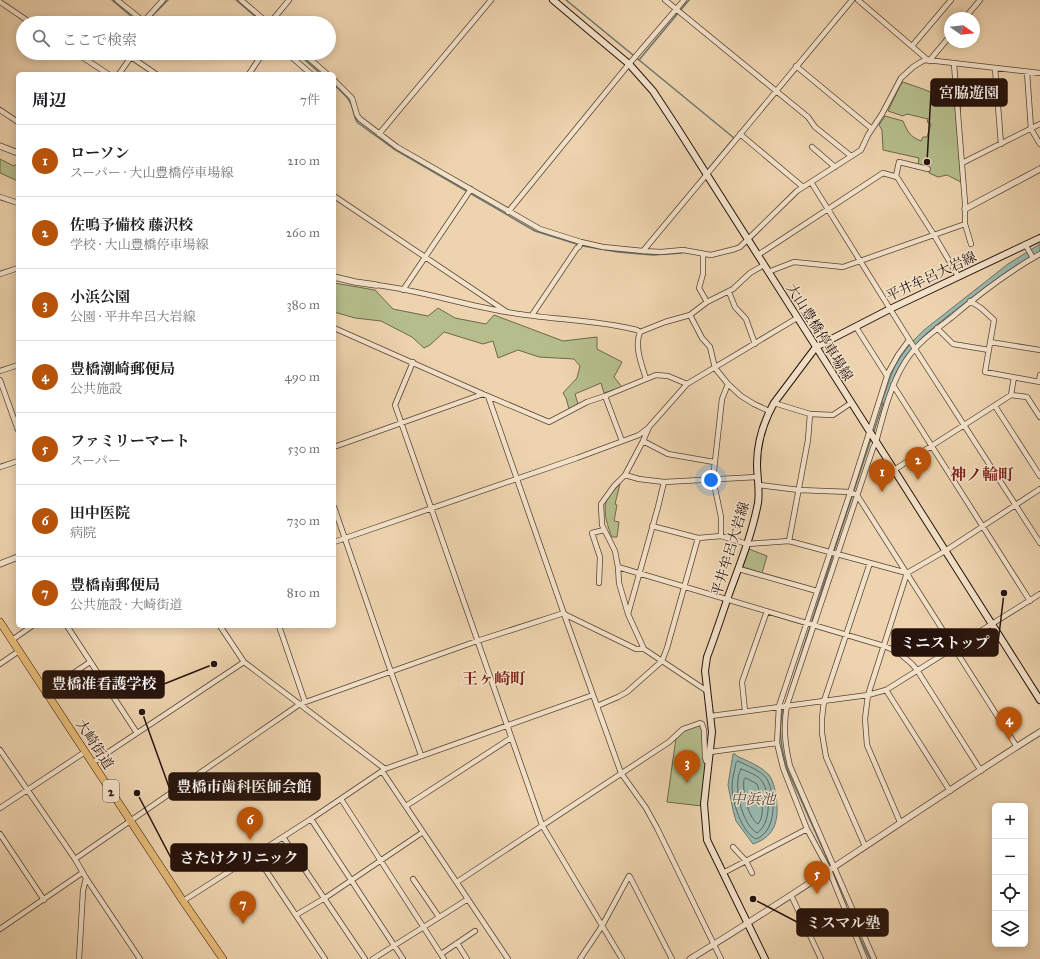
<!DOCTYPE html>
<html lang="ja">
<meta charset="utf-8">
<style>
:root{--surface:#fff;--page:#f2f2f2;--text:#202124;--muted:#757577;--line:#e0e0e0;--accent:#b45309}
body{margin:0;font-family:"IM FELL Great Primer","Noto Serif JP",serif;background:var(--page);color:var(--text)}
.controls{position:absolute;right:12px;bottom:12px;display:grid;overflow:hidden;border-radius:6px;box-shadow:0 2px 10px #0003}
.controls button{width:36px;height:36px;display:grid;place-items:center;padding:0;border:0;border-bottom:1px solid var(--line);background:var(--surface);color:var(--text);font:20px sans-serif}
.compass{position:absolute;left:944px;top:12px;width:36px;height:36px;border-radius:50%;background:var(--surface);box-shadow:0 2px 10px #0003;rotate:104deg}
.you{position:absolute;left:711px;top:480px;width:14px;height:14px;margin:-10px;border:3px solid #fff;border-radius:50%;background:#1a73e8;box-shadow:0 0 0 6px #1a73e833}
.badge{display:grid;place-items:center;width:26px;height:26px;border-radius:50%;background:var(--accent);color:#fff;font-size:13px;font-weight:700}
.pin{position:absolute;translate:-50% -33px;filter:drop-shadow(0 1px 2px #0008)}
.pin::after{content:'';position:absolute;top:21px;width:14px;height:12px;background:inherit;clip-path:polygon(0 0,100% 0,50% 100%)}
.list{margin:0;padding:0;list-style:none}
h2{display:flex;justify-content:space-between;align-items:center;height:52px;margin:0;padding:0 16px;font-size:17px}
h2 small{font-size:13px;font-weight:400;color:var(--muted)}
.list li{display:grid;grid-template-columns:26px 1fr auto;gap:12px;align-items:center;box-sizing:border-box;height:72px;padding:0 16px;border-top:1px solid var(--line)}
.list b{display:block;font-size:15px;white-space:nowrap}
.list p{margin:0;font-size:13px;white-space:nowrap;color:var(--muted)}
.list em{font-size:13px;font-style:normal;color:var(--muted)}
.icon{flex:none;width:22px;height:22px;fill:none;stroke:currentColor;stroke-width:2;stroke-linecap:round;stroke-linejoin:round}
.map{position:relative;flex:none;width:1040px;height:959px;overflow:hidden}
.search{position:absolute;background:var(--surface);box-shadow:0 2px 10px #0003;left:16px;top:16px;width:320px;height:44px;display:flex;align-items:center;gap:10px;box-sizing:border-box;padding:0 14px;border-radius:22px;color:var(--muted);font-size:15px}
.panel{position:absolute;background:var(--surface);box-shadow:0 2px 10px #0003;left:16px;top:72px;width:320px;height:556px;border-radius:6px}
.map>svg:first-child{display:block}
.green{fill:#b5bd8c;stroke:#6e684c}
.water{fill:#99b7ae;stroke:#6b756d}
.lines{fill:none;stroke-linecap:round;stroke-linejoin:round}
.shore{stroke:#60655d;stroke-width:1}
.stream{stroke:#6b756d;stroke-width:1.5}
.minor-casing{stroke:#584334;stroke-width:6}
.tertiary-casing{stroke:#584334;stroke-width:7}
.secondary-casing{stroke:#26130c;stroke-width:8}
.primary-casing{stroke:#26130c;stroke-width:8}
.minor{stroke:#f3e2ca;stroke-width:4.5}
.tertiary{stroke:#f3e2ca;stroke-width:5.5}
.secondary{stroke:#f3e2ca;stroke-width:6}
.primary{stroke:#e6ba77;stroke-width:7}
.labels{text-anchor:middle;stroke-width:3;stroke-linejoin:round;paint-order:stroke}
.shield{fill:#f3e2ca;stroke:#645145;stroke-width:1}
.shield-label{font-size:13px;font-weight:bold;fill:#26130c}
.street-label{font-size:14px;fill:#26130c;stroke:#f3e2ca}
.water-label{font-size:15px;font-style:italic;fill:#4e4c45;stroke:#f3e2ca}
.quarter-label{font-size:16px;font-weight:bold;fill:#7a1f14;stroke:#f3e2ca}
.leader{fill:none;stroke:#26130c;stroke-width:1.5}
.callout-dot{fill:#26130c;stroke:#f3e2ca;stroke-width:1.5}
.callout{fill:#26130c;stroke:#26130c;stroke-width:1.5}
.callout-label{font-size:15px;text-anchor:middle;font-weight:bold;fill:#fff}
</style>
<div class="map">
<svg width="1040" height="959" viewBox="0 0 1040 959">
<rect width="100%" height="100%" fill="#edd3ae"/>
<filter id="stains"><feTurbulence type="fractalNoise" baseFrequency=".005" numOctaves="4"/><feColorMatrix values="0 0 0 0 .2 0 0 0 0 .09 0 0 0 0 .02 0 0 0 .5 -.17"/></filter>
<radialGradient id="worn" r=".72"><stop offset=".6" stop-color="#630" stop-opacity="0"/><stop offset="1" stop-color="#630" stop-opacity=".3"/></radialGradient>
<path class="green" d="M903 82 923 89 961 105 959 118 963 179 961 182 947 175 938 177 929 173 930 168 918 165 919 158 883 150 882 130 879 125 885 116 903 121C908 132 909 136 921 141L923 137H927L931 124 927 122 928 119 907 114 903 116 888 111 900 86Z
M0 159 14 166 18 163V181L0 173Z
M334 283 375 290 393 309 428 316 438 308 455 318 486 324 494 315 563 341 597 337V349L622 362 614 377 622 387 604 393 601 383 575 394 578 404 569 409 566 398 563 393 577 378 580 366 574 359 539 357 518 350 498 358 493 341 483 344 444 332 430 345 424 348 412 337 381 321 355 318 334 312Z
M620 484 615 504 617 505 614 521 619 522 617 537H612C608 528 603 512 606 502 608 496 615 489 620 484Z
M749 549 767 556 762 573 743 567Z
M700 725C710 738 704 788 702 806L667 802 676 738 684 730Z"/>
<path class="water" d="M1040 244V252C1015 266 992 283 969 300 944 319 916 338 900 365 893 377 889 392 885 405L881 404 893 370 897 362 910 344 924 330 1008 264Z
M733 754H735L737 756C747 761 761 766 769 775 773 780 775 789 776 796 779 818 777 836 753 844L736 821 733 810 728 785Z"/>
<g class="lines">
<path class="shore" d="M738 761C746 765 762 771 767 779 776 796 777 831 756 839 741 832 732 801 732 785 732 778 735 770 736 763Z
M741 769C747 771 759 776 762 781 771 795 771 824 757 833 742 825 732 784 741 769Z
M746 778 757 784C761 796 766 814 758 824 748 818 742 790 744 780Z"/>
<path class="stream" d="M112 0 139 23
M236 0 263 23
M566 0 734 138 709 168
M145 23 168 0
M297 53 321 74
M639 60 689 0
M334 85C340 90 346 95 350 102 354 109 353 117 358 123L394 149 535 231 583 246 618 252 653 255 682 253
M873 434 883 403
M834 551 871 439
M788 696 833 555
M784 707C777 728 781 750 788 771L831 867
M832 870 851 919 870 959"/>
<defs>
<path id="minor" d="M117 0 142 20H145L163 0
M241 0 268 23
M665 0 808 117 815 127 851 156
M858 0 929 61 950 36
M0 2 31 23
M965 18 980 0
M270 23 289 0
M912 46 951 0
M76 53 108 74
M287 53 311 74
M303 53 327 74
M954 64 965 203V224L971 244
M796 66 872 129
M995 68 1001 144
M1027 72 1031 129 1040 144
M119 74 131 57 156 74
M249 74 263 53
M334 80 352 98 357 115 360 119 397 147 540 229 581 242 603 247 643 251 661 252 683 250 711 255 735 249 740 247 797 191 861 150 868 135 882 114 901 78 913 67 921 62 925 60 936 61 1040 73
M0 110 18 122
M379 134 491 0
M740 134 803 187
M812 147 835 167
M962 163 1040 124
M896 176 899 162 928 169
M811 182 915 349 1040 543
M334 196 507 312
M0 197 18 203
M508 212 629 64 684 0
M1025 244 1033 258
M643 251 852 0
M703 254V274L699 288 707 302
M758 255 883 173 897 177 934 235 958 276
M768 272 794 262 843 267 965 224
M0 274 18 268
M376 285C420 290 463 305 507 312 550 320 594 319 637 330L640 332 665 322 690 315 707 302 733 289 750 273 764 265
M403 290 471 189
M729 292 735 307 746 319 755 344
M970 301 981 308 994 320 985 372 1040 382
M532 315 577 248 579 247 581 242
M690 315 702 338 710 347 715 368 728 384 741 396 754 404 769 411
M797 318 687 384 649 427 643 441 625 475 614 486 601 504 602 525 615 551 618 567 884 646 898 652 912 664 917 670 981 771
M856 327 887 376
M334 328 483 394 549 422 587 402 605 396 656 375 668 376 687 384
M937 328 953 344 989 350
M640 332C634 347 642 365 646 379
M990 342 1040 350
M413 362 395 405 542 825 622 959
M0 371 18 365
M0 380 18 430
M1039 382 1040 375
M893 385 1030 601
M1011 395 1014 377
M488 396 564 614 621 773 646 808 657 828 721 959
M605 396 622 441
M774 403 810 414 833 415 851 403
M995 406 1040 476
M643 441 668 454 714 462
M334 447 483 394
M0 467 18 461
M894 470 1011 395 1027 397 1040 417
M625 475 639 479 664 482 757 477
M759 485 799 490 850 492 857 495 1017 747
M334 507 391 672 421 755
M652 526 698 538 721 536 747 544 789 541 907 573
M721 536V517L713 479 722 399 728 384
M789 541 808 440 810 414
M334 542 577 458 639 435 648 428
M618 567 619 583 628 614
M739 569 817 591
M599 583 600 557 592 533 604 530
M564 614 636 649H644L707 691
M67 626 137 733
M220 626 244 662 385 769
M279 626 305 702
M12 640 32 626
M644 649 628 614 658 507 664 482
M0 664 19 651
M886 690 950 791
M45 692 90 662
M597 706 618 697 627 692 662 661 667 648 698 538
M745 711 742 682 767 611
M711 716 868 695 886 690 1040 594
M0 750 75 859 86 878 83 891 79 959
M710 752 777 743
M92 763 244 662
M382 771 508 959
M341 799 444 959
M406 806 511 738
M0 808 85 752
M311 819 403 959
M900 822 867 745 865 719 868 695 907 573 945 551 1040 489
M0 834 44 900
M283 837 365 959
M865 846 826 757 822 733V718L824 701 870 563
M733 847 746 861 752 873
M255 854 325 959
M75 859 300 704 477 641 564 613
M723 873 807 829
M86 878 140 959
M413 879 439 917
M457 882 669 742 683 729 700 723 702 724 704 730 705 757 706 761 708 762
M791 895 821 959
M183 901 311 819 385 769 593 695
M296 915 325 898 423 832
M0 929 82 873
M457 943 467 959
M441 954 475 931
M373 959 468 899
M580 959 602 926 629 876 630 877 672 959
M865 959 829 870 807 829 783 768 777 743 779 706 851 490 888 373 898 355 909 340
M874 959 790 766C785 745 783 727 787 705L873 448 876 442C883 416 890 386 905 362 916 344 934 331 951 318 979 294 1008 272 1040 254"/>
<path id="tertiary" d="M0 146 18 153
M965 209 1040 169
M334 277 355 282 376 285
M0 564 18 557
M690 959C809 887 922 806 1040 732"/>
<path id="secondary" d="M553 0 629 64 653 91 676 126 1040 700
M765 959 707 840 704 804 712 732 705 671 707 657C715 636 722 615 729 594 740 564 752 534 758 503 760 490 757 477 757 464 757 443 764 421 774 403L816 347 890 309 1040 238"/>
<path id="primary" d="M0 622 183 901 223 959"/>
</defs>
<use href="#minor" class="minor-casing"/>
<use href="#tertiary" class="tertiary-casing"/>
<use href="#secondary" class="secondary-casing"/>
<use href="#primary" class="primary-casing"/>
<use href="#minor" class="minor"/>
<use href="#tertiary" class="tertiary"/>
<use href="#secondary" class="secondary"/>
<use href="#primary" class="primary"/>
</g>
<g class="labels">
<rect class="shield" x="103" y="780" width="16" height="22" rx="3"/>
<g class="shield-label">
<text x="111" y="796">2</text>
</g>
<g class="street-label">
<text transform="translate(931 276) rotate(-25)" y="5">平井牟呂大岩線</text>
<text transform="translate(820 332) rotate(58)" y="5">大山豊橋停車場線</text>
<text transform="translate(730 549) rotate(-73)" y="5">平井牟呂大岩線</text>
<text transform="translate(95 744) rotate(57)" y="5">大崎街道</text>
</g>
<g class="water-label">
<text x="753" y="804">中浜池</text>
</g>
<g class="quarter-label">
<text x="982" y="480">神ノ輪町</text>
<text x="494" y="684">王ヶ崎町</text>
</g>
</g>
<path class="leader" d="M927 162L931 93M1004 593L998 643M214 664L164 684M142 712L169 787M137 793L171 858M753 899L797 922"/>
<g class="callout-dot">
<circle cx="927" cy="162" r="4"/>
<circle cx="1004" cy="593" r="4"/>
<circle cx="214" cy="664" r="4"/>
<circle cx="142" cy="712" r="4"/>
<circle cx="137" cy="793" r="4"/>
<circle cx="753" cy="899" r="4"/>
</g>
<g class="callout">
<rect x="931" y="79" width="76" height="27" rx="4"/>
<rect x="892" y="629" width="106" height="27" rx="4"/>
<rect x="43" y="671" width="121" height="27" rx="4"/>
<rect x="169" y="773" width="151" height="27" rx="4"/>
<rect x="171" y="844" width="136" height="27" rx="4"/>
<rect x="797" y="909" width="91" height="27" rx="4"/>
</g>
<g class="callout-label">
<text x="969" y="98">宮脇遊園</text>
<text x="945" y="648">ミニストップ</text>
<text x="104" y="689">豊橋准看護学校</text>
<text x="244" y="792">豊橋市歯科医師会館</text>
<text x="239" y="863">さたけクリニック</text>
<text x="843" y="928">ミスマル塾</text>
</g>
<rect width="100%" height="100%" filter="url(#stains)"/>
<rect width="100%" height="100%" fill="url(#worn)"/>
</svg>
<div class="controls">
<button>+</button>
<button>−</button>
<button><svg class="icon" aria-label="locate" viewBox="0 0 24 24"><circle cx="12" cy="12" r="6"/><path d="M12 2v4M12 18v4M2 12h4M18 12h4"/></svg></button>
<button><svg class="icon" aria-label="layers" viewBox="0 0 24 24"><path d="M12 4l9 5-9 5-9-5zM3 14l9 5 9-5"/></svg></button>
</div>
<svg class="compass" viewBox="-18 -18 36 36"><path d="M0-13l5 13h-10z" fill="#e53935"/><path d="M0 13l5-13h-10z" fill="#757577"/></svg>
<div class="you"></div>
<div class="pin badge" style="left:882px;top:492px">1</div>
<div class="pin badge" style="left:918px;top:480px">2</div>
<div class="pin badge" style="left:687px;top:783px">3</div>
<div class="pin badge" style="left:1009px;top:740px">4</div>
<div class="pin badge" style="left:817px;top:894px">5</div>
<div class="pin badge" style="left:250px;top:840px">6</div>
<div class="pin badge" style="left:243px;top:924px">7</div>
<div class="search"><svg class="icon" aria-label="search" viewBox="0 0 24 24"><circle cx="10" cy="10" r="6"/><path d="M15 15l6 6"/></svg>ここで検索</div>
<section class="panel">
<h2>周辺<small>7件</small></h2>
<ul class="list">
<li><span class="badge">1</span><div><b>ローソン</b><p>スーパー · 大山豊橋停車場線</p></div><em>210 m</em></li>
<li><span class="badge">2</span><div><b>佐鳴予備校 藤沢校</b><p>学校 · 大山豊橋停車場線</p></div><em>260 m</em></li>
<li><span class="badge">3</span><div><b>小浜公園</b><p>公園 · 平井牟呂大岩線</p></div><em>380 m</em></li>
<li><span class="badge">4</span><div><b>豊橋潮崎郵便局</b><p>公共施設</p></div><em>490 m</em></li>
<li><span class="badge">5</span><div><b>ファミリーマート</b><p>スーパー</p></div><em>530 m</em></li>
<li><span class="badge">6</span><div><b>田中医院</b><p>病院</p></div><em>730 m</em></li>
<li><span class="badge">7</span><div><b>豊橋南郵便局</b><p>公共施設 · 大崎街道</p></div><em>810 m</em></li>
</ul>
</section>
</div>
